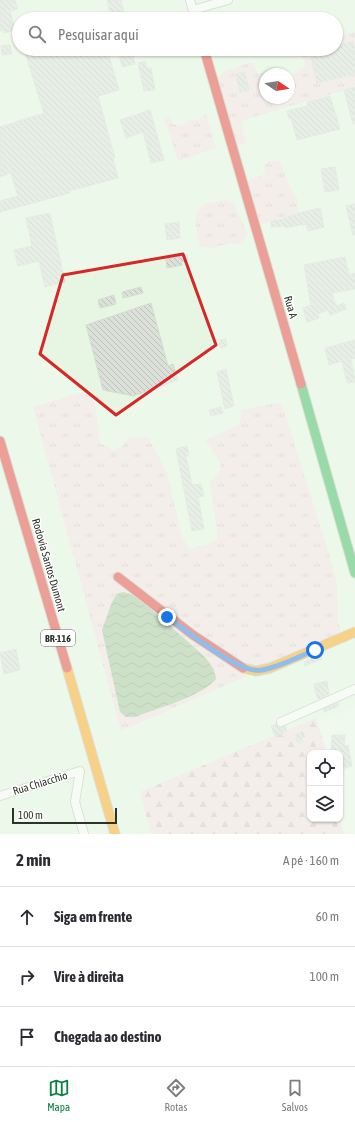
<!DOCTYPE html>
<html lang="pt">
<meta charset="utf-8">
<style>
:root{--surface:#fff;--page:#f7f7f7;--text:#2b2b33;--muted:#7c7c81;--line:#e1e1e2;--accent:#0b8043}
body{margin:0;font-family:"Asap Condensed",sans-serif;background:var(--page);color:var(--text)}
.controls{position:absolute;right:12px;bottom:12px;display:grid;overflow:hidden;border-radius:8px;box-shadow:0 1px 3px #0004}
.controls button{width:36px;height:36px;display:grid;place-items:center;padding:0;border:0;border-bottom:1px solid var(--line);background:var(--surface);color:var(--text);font:20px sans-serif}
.compass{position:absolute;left:259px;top:68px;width:36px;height:36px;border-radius:50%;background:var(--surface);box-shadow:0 1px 3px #0004;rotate:102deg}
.scale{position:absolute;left:12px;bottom:10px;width:105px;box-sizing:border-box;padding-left:4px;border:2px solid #2d332b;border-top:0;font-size:11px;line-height:14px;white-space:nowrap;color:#2d332b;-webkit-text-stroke:3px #fff;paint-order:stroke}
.stop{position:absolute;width:12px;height:12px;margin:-9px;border:3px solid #1a73e8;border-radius:50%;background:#fff}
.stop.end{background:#1a73e8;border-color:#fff;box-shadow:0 1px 4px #0008}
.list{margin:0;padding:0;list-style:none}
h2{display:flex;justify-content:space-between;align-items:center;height:52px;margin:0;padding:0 16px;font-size:17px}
h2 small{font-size:13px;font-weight:400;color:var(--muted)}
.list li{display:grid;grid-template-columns:26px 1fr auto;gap:12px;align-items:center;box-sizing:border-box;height:60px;padding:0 16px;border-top:1px solid var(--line)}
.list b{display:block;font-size:15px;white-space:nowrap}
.list em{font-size:13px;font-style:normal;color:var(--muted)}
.icon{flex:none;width:22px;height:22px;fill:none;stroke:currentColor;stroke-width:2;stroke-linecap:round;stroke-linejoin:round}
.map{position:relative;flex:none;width:355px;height:834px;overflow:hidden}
.search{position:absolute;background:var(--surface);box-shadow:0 1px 3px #0004;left:12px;right:12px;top:12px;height:44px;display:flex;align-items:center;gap:10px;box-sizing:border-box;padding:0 14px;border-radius:22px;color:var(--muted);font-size:15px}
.sheet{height:232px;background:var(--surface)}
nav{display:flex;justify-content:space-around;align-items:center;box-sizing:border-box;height:56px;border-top:1px solid var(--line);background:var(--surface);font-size:11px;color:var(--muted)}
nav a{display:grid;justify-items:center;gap:2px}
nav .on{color:var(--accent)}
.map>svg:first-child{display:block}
.built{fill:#e6f6e2;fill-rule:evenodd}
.grass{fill:url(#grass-tufts)}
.forest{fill:url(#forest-firs)}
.water{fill:url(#water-waves)}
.building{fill:url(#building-back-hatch);stroke:#d5dcd4}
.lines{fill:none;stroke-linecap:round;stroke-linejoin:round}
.street-casing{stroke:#bec5bc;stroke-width:10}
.fast-casing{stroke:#bec5bc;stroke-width:11}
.slow-casing{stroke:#bec5bc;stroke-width:11}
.jam-casing{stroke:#bec5bc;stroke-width:11}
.street{stroke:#fdfefc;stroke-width:8}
.fast{stroke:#30b455;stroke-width:9}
.slow{stroke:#ff9f0a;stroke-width:9}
.jam{stroke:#e5322d;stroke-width:9}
.route{stroke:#1a73e8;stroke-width:5}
.marked{fill:none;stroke:#d62828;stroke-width:3;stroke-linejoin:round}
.labels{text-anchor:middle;stroke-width:3;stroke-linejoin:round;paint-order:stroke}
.shield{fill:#fff;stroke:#6c706b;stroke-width:1}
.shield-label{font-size:10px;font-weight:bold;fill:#2d332b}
.street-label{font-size:11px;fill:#2d332b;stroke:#fff}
</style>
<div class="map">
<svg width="355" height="834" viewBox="0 0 355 834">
<defs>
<pattern id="grass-tufts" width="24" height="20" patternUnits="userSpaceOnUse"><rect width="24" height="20" fill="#f8dfe4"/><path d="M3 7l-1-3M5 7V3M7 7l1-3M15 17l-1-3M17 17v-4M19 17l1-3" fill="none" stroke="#d5c0c4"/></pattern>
<pattern id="forest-firs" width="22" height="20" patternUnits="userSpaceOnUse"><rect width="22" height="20" fill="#f8dfe4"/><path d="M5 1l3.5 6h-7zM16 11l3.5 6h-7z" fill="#d5c0c4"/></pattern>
<pattern id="water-waves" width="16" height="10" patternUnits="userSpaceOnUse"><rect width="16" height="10" fill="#a2c099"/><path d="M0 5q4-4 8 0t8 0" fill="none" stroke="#849d7d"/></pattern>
<pattern id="building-back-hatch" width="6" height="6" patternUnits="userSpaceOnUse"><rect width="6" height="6" fill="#dbe1d9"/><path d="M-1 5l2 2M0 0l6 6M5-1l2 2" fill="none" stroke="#bcc2ba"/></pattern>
</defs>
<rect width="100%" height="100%" fill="#f0f9ee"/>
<path class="built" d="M0 0H355V707L253 746 274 834H0ZM19 19H336V49H19ZM265 74H289V98H265Z"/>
<path class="grass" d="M355 32V87L243 120 241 124 246 143 235 146 217 79 225 71 252 62 260 78 263 89H265V98H289V79L306 65 301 56 285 53 297 49H336V37Z
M204 114H206L216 148 178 161 164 117H169L173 124 183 126 189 120H198Z
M271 161H278L282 164 288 183 297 198 298 213 258 225 247 181 265 174 264 164Z
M228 200 234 204 247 232 243 243 235 244 232 243 211 248 200 246C193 214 189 203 228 200Z
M80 393 90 396 95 404 100 443 114 451 122 446 129 438 148 437 167 473 182 537 189 549 209 544 218 539 210 482 220 471 221 463 205 440 239 425 242 410 277 403 282 404 331 561 337 584 338 623 341 631 332 638 304 651 121 731 33 407Z"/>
<path class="forest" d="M316 718 326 748 325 753H310V781L306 786 310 799V819H340L344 834H151L140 792Z"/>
<path class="water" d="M123 592 136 596 203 655C210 663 215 669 216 679 202 696 156 709 134 717H126L120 712 102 630 112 602 117 594Z"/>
<path class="building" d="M0 0H15L18 9 10 11 15 30 4 33 3 30 0 31Z
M107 0H121L125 19H112Z
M244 12 247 19H228L227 18Z
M353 42 355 50V74L317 83 310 53 324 49H336V46Z
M10 45 12 54 2 55 1 46Z
M24 49H107L119 90 98 96 115 158H113L118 178 69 191 70 193 0 212V201L18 196 11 173 0 177V127L44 113Z
M118 49H132L135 64 122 67Z
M145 61 147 68H151L155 90 144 91 138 63Z
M245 72 249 90 240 92 236 74Z
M355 87V124H353L344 90Z
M330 96 340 129 297 140 291 118 289 119 287 111 308 106 307 102Z
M150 110 164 160 151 163 143 132 126 138 120 120Z
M335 167 339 190 325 192 321 169Z
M355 204V235H353L346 206Z
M320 208 324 227 308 231 306 224 285 228V226L271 227V221L279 220 296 214Z
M50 213 65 282 45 287 39 261 18 266 14 250 32 246 26 218Z
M179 222 180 238 167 240 165 224Z
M187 255 188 261 181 262 182 265 167 268 166 259Z
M345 257 349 275 355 273V289L332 293 336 306 344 303 346 309 330 315 328 310 318 314 319 318 307 322 303 308 311 305 304 265Z
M141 287 143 293 123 298 122 292Z
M114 295 116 304 100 308 98 300Z
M151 303 168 366 173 364 178 380 133 396 103 390 86 325Z
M226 339 227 346 221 348 219 340Z
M355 340V358L351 359 355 382 347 383 342 361 329 365 325 348Z
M226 369 234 406 225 409 217 372Z
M221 407 223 413 211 416 209 410Z
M187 446 189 455 186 456 192 485 201 484 204 496 198 497 204 529 192 531 176 449Z
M16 649 20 670 4 674 0 653Z
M320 655 322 659 305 666 304 662Z
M327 681 329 694 319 699 317 697 314 684Z
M338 703 339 706 324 712 323 709Z
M276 724 280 727 285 726 287 731 275 736 271 726Z
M296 734H302V742H297Z
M332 735H345L344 746 348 745 352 766 342 769 340 753H331Z"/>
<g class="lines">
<defs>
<path id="street" d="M190 0 195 19
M193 10 228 0
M281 722 355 689
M0 796 80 771 75 802 84 834"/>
<path id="fast" d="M301 384 355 573"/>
<path id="slow" d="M67 668 115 834
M243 668 256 671 270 668 355 632"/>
<path id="jam" d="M204 49 301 384
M0 441 67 668
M118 577 193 635 243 668"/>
</defs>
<use href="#street" class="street-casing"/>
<use href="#fast" class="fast-casing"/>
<use href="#slow" class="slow-casing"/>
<use href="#jam" class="jam-casing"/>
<use href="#street" class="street"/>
<use href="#fast" class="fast"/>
<use href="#slow" class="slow"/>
<use href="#jam" class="jam"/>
</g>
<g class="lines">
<path class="route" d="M167 617C186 630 240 675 262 670 280 667 298 657 315 650"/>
</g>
<path d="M0 0H355V834H0ZM183 254 216 345 116 415 40 354 63 275Z" fill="#f0f9ee" fill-opacity=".55" fill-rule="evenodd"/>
<path class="marked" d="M183 254 216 345 116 415 40 354 63 275Z"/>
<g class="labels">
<rect class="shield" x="41" y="630" width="34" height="16" rx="3"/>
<g class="shield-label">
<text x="58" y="642">BR-116</text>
</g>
<g class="street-label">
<text transform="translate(291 307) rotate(74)" y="4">Rua A</text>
<text transform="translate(49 565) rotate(74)" y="4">Rodovia Santos Dumont</text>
<text transform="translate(40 783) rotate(-17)" y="4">Rua Chiacchio</text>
</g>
</g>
</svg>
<div class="controls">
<button><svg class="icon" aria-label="locate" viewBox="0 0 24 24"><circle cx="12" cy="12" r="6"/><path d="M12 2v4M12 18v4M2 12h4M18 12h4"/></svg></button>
<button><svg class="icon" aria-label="layers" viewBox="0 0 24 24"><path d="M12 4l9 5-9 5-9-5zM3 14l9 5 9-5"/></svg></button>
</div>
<svg class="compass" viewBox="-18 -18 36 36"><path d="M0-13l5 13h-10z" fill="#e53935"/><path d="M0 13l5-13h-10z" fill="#7c7c81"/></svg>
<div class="scale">100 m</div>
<div class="stop" style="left:315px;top:650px"></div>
<div class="stop end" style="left:167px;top:617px"></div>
<div class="search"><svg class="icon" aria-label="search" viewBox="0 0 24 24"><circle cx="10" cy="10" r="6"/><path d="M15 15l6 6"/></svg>Pesquisar aqui</div>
</div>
<section class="sheet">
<h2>2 min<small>A pé · 160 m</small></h2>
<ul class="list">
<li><svg class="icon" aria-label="ahead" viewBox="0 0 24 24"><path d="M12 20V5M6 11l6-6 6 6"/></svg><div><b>Siga em frente</b></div><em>60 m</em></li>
<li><svg class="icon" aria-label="right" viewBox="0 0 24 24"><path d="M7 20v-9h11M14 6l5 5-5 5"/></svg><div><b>Vire à direita</b></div><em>100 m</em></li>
<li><svg class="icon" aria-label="arrive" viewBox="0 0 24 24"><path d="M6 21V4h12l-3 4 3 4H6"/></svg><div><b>Chegada ao destino</b></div></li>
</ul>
</section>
<nav>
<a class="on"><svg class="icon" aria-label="map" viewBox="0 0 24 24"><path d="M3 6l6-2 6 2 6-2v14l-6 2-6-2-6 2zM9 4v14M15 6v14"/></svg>Mapa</a>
<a><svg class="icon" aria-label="directions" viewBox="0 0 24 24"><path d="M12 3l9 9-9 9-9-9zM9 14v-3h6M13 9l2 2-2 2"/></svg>Rotas</a>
<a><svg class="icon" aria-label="saved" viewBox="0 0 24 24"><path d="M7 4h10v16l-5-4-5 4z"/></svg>Salvos</a>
</nav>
